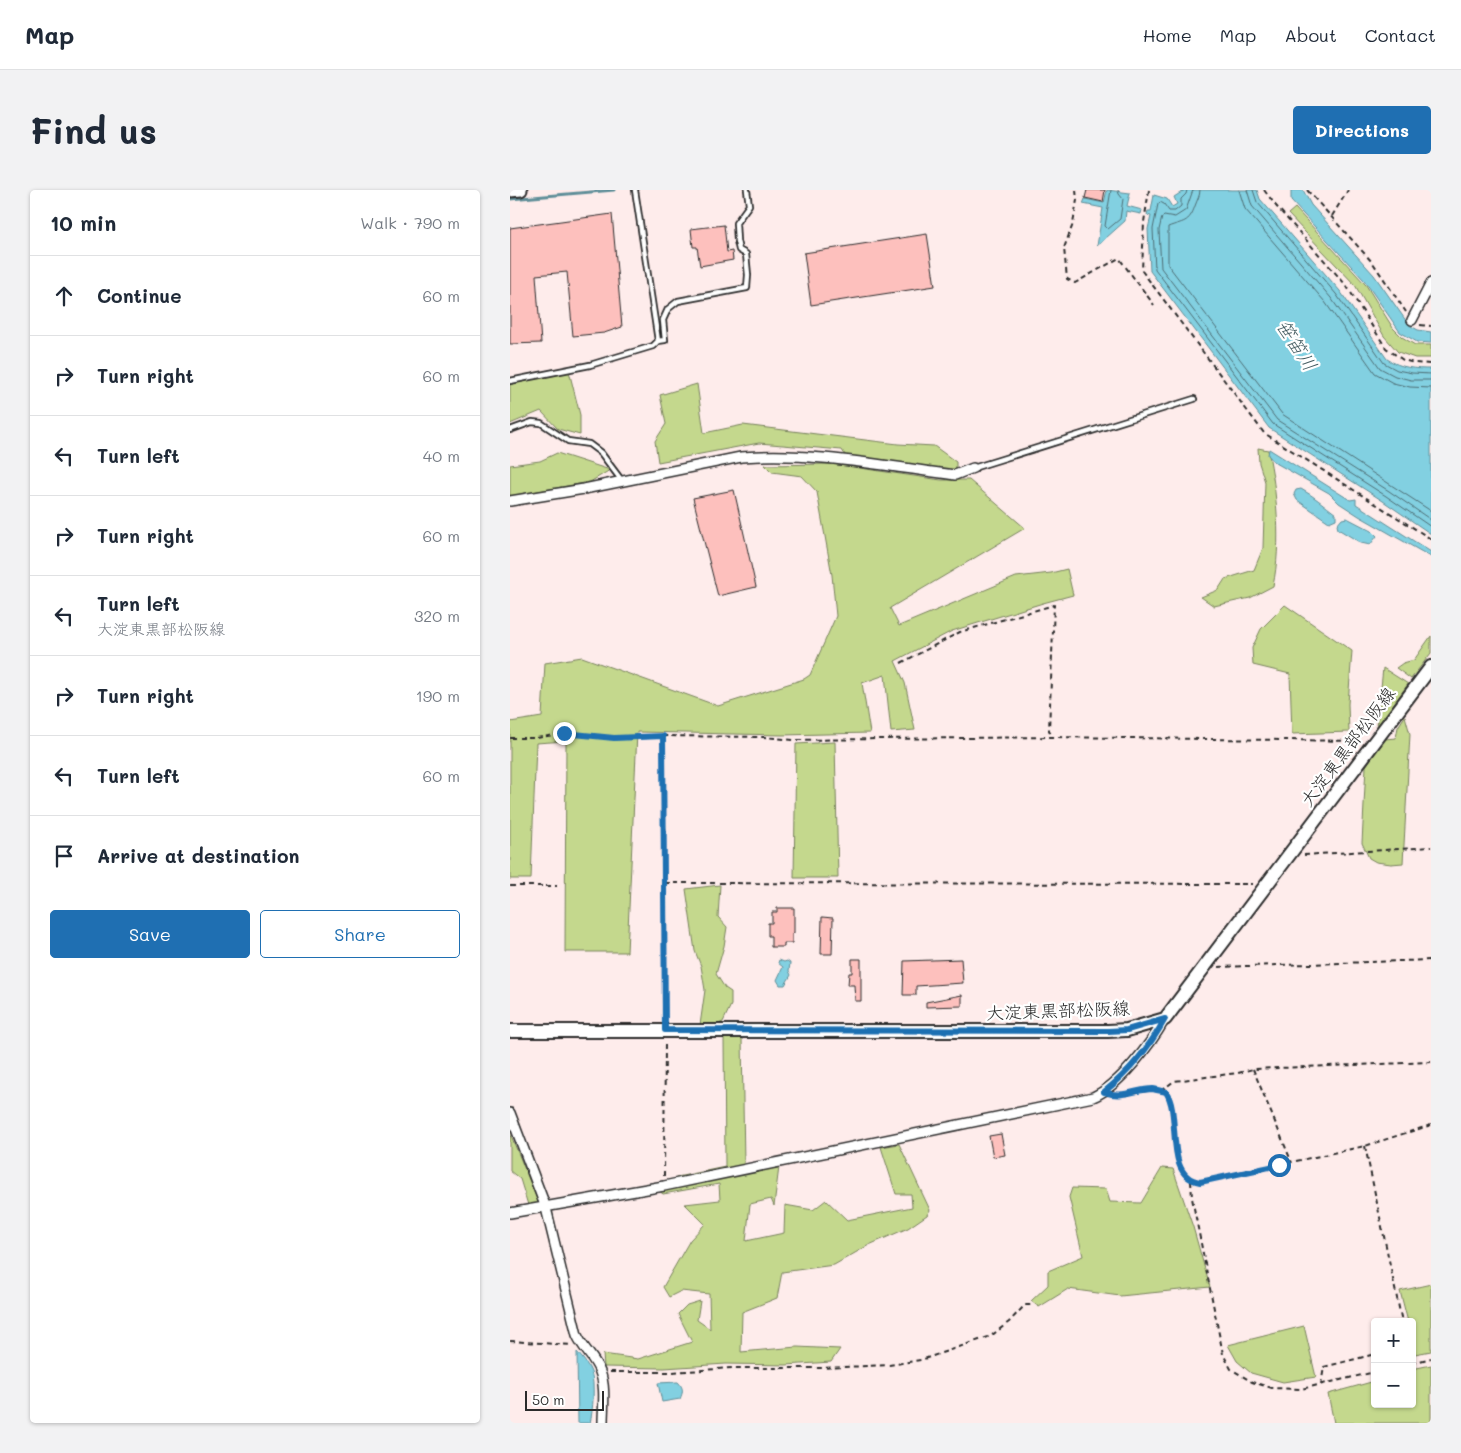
<!DOCTYPE html>
<meta charset="utf-8">
<style>
:root{--surface:#fff;--page:#f2f2f3;--text:#1f2937;--muted:#747a83;--line:#e0e1e3;--accent:#1f6fb2}
body{margin:0;font-family:Mali,"Klee One",sans-serif;background:var(--page);color:var(--text)}
.controls{position:absolute;right:15px;bottom:15px;display:grid;overflow:hidden;border-radius:5px;box-shadow:0 1px 4px #0004}
.controls button{width:45px;height:45px;display:grid;place-items:center;padding:0;border:0;border-bottom:1px solid var(--line);background:var(--surface);color:var(--text);font:25px sans-serif}
.scale{position:absolute;left:15px;bottom:12px;width:79px;box-sizing:border-box;padding-left:5px;border:2px solid #2b2b2b;border-top:0;font-size:14px;line-height:18px;white-space:nowrap;color:#2b2b2b;-webkit-text-stroke:4px #fff;paint-order:stroke}
.stop{position:absolute;width:15px;height:15px;margin:-11px;border:4px solid #1f6fb2;border-radius:50%;background:#fff}
.stop.end{background:#1f6fb2;border-color:#fff;box-shadow:0 1px 5px #0008}
.list{margin:0;padding:0;list-style:none}
h2{display:flex;justify-content:space-between;align-items:center;height:65px;margin:0;padding:0 20px;font-size:21px}
h2 small{font-size:16px;font-weight:400;color:var(--muted)}
.list li{display:grid;grid-template-columns:32px 1fr auto;gap:15px;align-items:center;box-sizing:border-box;height:80px;padding:0 20px;border-top:1px solid var(--line)}
.list b{display:block;font-size:19px;white-space:nowrap}
.list p{margin:0;font-size:16px;white-space:nowrap;color:var(--muted)}
.list em{font-size:16px;font-style:normal;color:var(--muted)}
.actions{display:flex;gap:10px;padding:15px 20px}
.actions a{flex:1;padding:11px 0;border:1px solid var(--accent);border-radius:5px;text-align:center;font-size:18px;color:var(--accent)}
.actions .main{background:var(--accent);color:#fff}
.icon{flex:none;width:28px;height:28px;fill:none;stroke:currentColor;stroke-width:2;stroke-linecap:round;stroke-linejoin:round}
.map{position:relative;flex:none;width:921px;height:1233px;overflow:hidden;border-radius:5px}
header{display:flex;align-items:center;gap:30px;box-sizing:border-box;height:70px;padding:0 25px;background:var(--surface);border-bottom:1px solid var(--line)}
header strong{font-size:24px}
nav{display:flex;gap:28px;margin-inline-start:auto;font-size:18px}
.intro{display:flex;align-items:center;justify-content:space-between;box-sizing:border-box;height:120px;padding:0 30px}
h1{margin:0;font-size:35px}
.button{padding:12px 22px;border-radius:5px;background:var(--accent);color:#fff;font-size:18px;font-weight:700}
main{display:flex;gap:30px;padding:0 30px}
aside{flex:1;background:var(--surface);border-radius:5px;box-shadow:0 1px 4px #0004}
.map>svg:first-child{display:block}
.green{fill:#c4d88d;stroke:#78825c}
.water{fill:#82d0e1;stroke:#5f8e98}
.lines{fill:none;stroke-linecap:round;stroke-linejoin:round}
.shore{stroke:#4e6d74;stroke-width:1}
.stream{stroke:#5f8e98;stroke-width:3}
.building{fill:#fdc0bd;stroke:#2b2b2b}
.service-casing{stroke:#2b2b2b;stroke-width:8}
.minor-casing{stroke:#2b2b2b;stroke-width:12}
.tertiary-casing{stroke:#2b2b2b;stroke-width:15}
.secondary-casing{stroke:#2b2b2b;stroke-width:16}
.path{stroke:#2b2b2b;stroke-width:2;stroke-dasharray:5 4;stroke-linecap:butt}
.service{stroke:#fff;stroke-width:4.5}
.minor{stroke:#fff;stroke-width:9}
.tertiary{stroke:#fff;stroke-width:11}
.secondary{stroke:#fff;stroke-width:12}
.route{stroke:#1f6fb2;stroke-width:6}
.labels{text-anchor:middle;stroke-width:4.5;stroke-linejoin:round;paint-order:stroke}
.street-label{font-size:18px;fill:#2b2b2b;stroke:#fff}
.water-label{font-size:19px;font-style:italic;fill:#455d62;stroke:#fff}
</style>
<header>
<strong>Map</strong>
<nav><a>Home</a><a>Map</a><a>About</a><a>Contact</a></nav>
</header>
<div class="intro"><h1>Find us</h1><a class="button">Directions</a></div>
<main>
<aside>
<h2>10 min<small>Walk · 790 m</small></h2>
<ul class="list">
<li><svg class="icon" aria-label="ahead" viewBox="0 0 24 24"><path d="M12 20V5M6 11l6-6 6 6"/></svg><div><b>Continue</b></div><em>60 m</em></li>
<li><svg class="icon" aria-label="right" viewBox="0 0 24 24"><path d="M7 20v-9h11M14 6l5 5-5 5"/></svg><div><b>Turn right</b></div><em>60 m</em></li>
<li><svg class="icon" aria-label="left" viewBox="0 0 24 24"><path d="M17 20v-9H6M10 6l-5 5 5 5"/></svg><div><b>Turn left</b></div><em>40 m</em></li>
<li><svg class="icon" aria-label="right" viewBox="0 0 24 24"><path d="M7 20v-9h11M14 6l5 5-5 5"/></svg><div><b>Turn right</b></div><em>60 m</em></li>
<li><svg class="icon" aria-label="left" viewBox="0 0 24 24"><path d="M17 20v-9H6M10 6l-5 5 5 5"/></svg><div><b>Turn left</b><p>大淀東黒部松阪線</p></div><em>320 m</em></li>
<li><svg class="icon" aria-label="right" viewBox="0 0 24 24"><path d="M7 20v-9h11M14 6l5 5-5 5"/></svg><div><b>Turn right</b></div><em>190 m</em></li>
<li><svg class="icon" aria-label="left" viewBox="0 0 24 24"><path d="M17 20v-9H6M10 6l-5 5 5 5"/></svg><div><b>Turn left</b></div><em>60 m</em></li>
<li><svg class="icon" aria-label="arrive" viewBox="0 0 24 24"><path d="M6 21V4h12l-3 4 3 4H6"/></svg><div><b>Arrive at destination</b></div></li>
</ul>
<div class="actions"><a class="main">Save</a><a>Share</a></div>
</aside>
<div class="map">
<svg width="921" height="1233" viewBox="0 0 921 1233">
<rect width="100%" height="100%" fill="#feeceb"/>
<filter id="ink" filterUnits="userSpaceOnUse"><feTurbulence type="fractalNoise" baseFrequency=".02" numOctaves="2"/><feDisplacementMap in="SourceGraphic" scale="10" xChannelSelector="R" yChannelSelector="G"/><feConvolveMatrix kernelMatrix="1 2 1 2 8 2 1 2 1" color-interpolation-filters="sRGB"/></filter>
<g filter="url(#ink)">
<path class="green" d="M785 18 856 95 883 138 892 147 905 155H921V168H905L888 162 874 146 845 95 778 24Z
M59 181 70 225V245L48 239 31 221 0 234V194Z
M187 194 194 243 233 235 388 254 424 256 446 272V281L337 268 332 260 249 253 148 272 145 251 156 234 150 205Z
M748 258 758 260C767 303 772 352 763 396L740 408 704 416 691 407 708 400 715 389 744 380 753 358 755 292 749 273Z
M47 263 100 280 80 292 0 306V275L30 271Z
M322 274 431 290H459L515 338 380 418 389 436 506 387 541 383 557 379 563 405 533 413 442 441 385 471 395 493 405 540 381 542 375 485 352 493 360 543 272 545 127 542 117 762H55L56 551 26 553 21 689H0V532L32 527 35 473 72 467 208 516 294 489 300 485 326 426 322 385 307 302 292 286 262 282 255 275Z
M775 415 842 461 838 514 839 542 782 544 780 484 743 475 742 458 751 439Z
M921 446V463L901 489 886 478 893 473 904 470Z
M873 478 898 494 867 537Z
M895 526 900 544 893 673 881 674 866 672 859 668 852 653 856 576 875 549 886 548 888 537Z
M325 552 328 688H284L286 554Z
M210 695 208 727 217 737 214 756 206 784 215 798 221 802V815L213 832 208 834 190 835 195 800 191 776 185 761 176 699Z
M214 847H232L234 975 165 991 167 987 215 977Z
M0 943 29 1014 18 1015 10 989 0 981Z
M389 954 420 1020 417 1025 398 1038 359 1055 324 1075 272 1082 267 1108 232 1122 231 1162 287 1157 330 1159 321 1172 276 1175 216 1174 154 1178 94 1177 93 1164 128 1169 182 1152 168 1124 177 1115 190 1111 187 1130 200 1139 199 1104 171 1101 159 1107 153 1097 180 1050 195 1034 175 1014 210 1010 209 994 153 1004 148 1000 217 986 269 977 264 1016 261 1009 240 1014 236 1051 274 1043 275 1015 303 1020 316 1010 337 1030 402 1017 401 1004H386L371 957Z
M652 978 663 979 683 1037 700 1097 610 1106 558 1099 529 1117 521 1111 538 1095V1081L573 1066 559 1007 562 998 596 999 600 1012 631 1013Z
M921 1094V1161L905 1164 902 1151V1132H898L890 1101Z
M794 1136 806 1187 773 1192 741 1183 727 1171 718 1155Z
M921 1175V1233H824L818 1204 865 1191V1214H902V1179Z"/>
<path class="water" d="M597 0 620 3 617 16 632 20 631 24 616 21 615 31 587 56 593 18 573 14 575 9 594 13Z
M675 0H747L750 9 830 101 877 169C891 178 905 179 921 179V344L873 311 759 238 640 81 638 39 641 26 637 25 638 21H641L644 5 657 9 662 17 667 14 664 7Z
M781 0H793L801 15 864 85 899 135 908 140 921 142V153L907 152 890 142 854 90 781 11Z
M759 259 840 310 846 309V314L921 362V367L849 326 829 313 819 303 764 272 758 265Z
M791 299C804 306 814 315 826 324V329L819 332 787 310 784 304 786 300Z
M837 328 862 341 867 346 860 355 851 353 828 339 827 335 832 329Z
M269 770 274 772 277 771 280 773 279 781 281 785 275 795H270L267 790 273 777 268 773Z
M67 1162C72 1168 78 1174 81 1182 85 1193 83 1221 80 1233H68Z
M168 1192C174 1198 173 1202 170 1209L152 1212 148 1193Z"/>
<g class="lines">
<path class="shore" d="M601 0 595 36 598 39 610 29 613 9 609 4 608 0
M677 0 676 4 671 9V16L665 21H659L654 14 650 12 648 14 643 39 645 79 763 234 876 306 921 337
M683 0 676 20 665 27 654 25 652 27 649 40 651 78 767 230 879 301 921 330
M690 0C690 6 687 10 685 16 679 34 673 31 658 37V75L772 224 921 321
M729 0 735 19 815 112 865 183 883 193 900 197 921 198
M737 0 742 16 821 108 870 178 885 186 901 190H921
M743 0 747 12 826 104 874 173 887 180 902 183 921 184"/>
<path class="stream" d="M0 9 104 0"/>
</g>
<path class="building" d="M577 0H595L593 12 575 8Z
M102 24 112 137 94 143 63 146 57 82 26 85 31 153 0 154V38Z
M214 35 217 62 222 61 223 70 190 76 187 57H183L181 39Z
M417 44 425 96 301 115 294 63Z
M224 300 246 397 208 406 183 308Z
M267 718H284V743H282V753H274V757H261V746H258V733H262V722H267Z
M312 727 323 728 322 764H311Z
M342 769H351V811H345L344 795H338L339 783H342Z
M451 769 453 793 406 796V805H393L394 771Z
M452 805V816L416 817V812Z
M491 944 495 965 483 967 479 946Z"/>
<g class="lines">
<defs>
<path id="service" d="M125 0 148 151
M0 191 80 175 143 156 148 151 155 150 153 130 158 119 168 111 237 98 238 85 236 64 229 60 227 51 226 33 239 15 237 0
M0 240 22 232 31 233 58 251 79 254 91 263 112 291
M463 278 684 209"/>
<path id="minor" d="M902 130 921 93
M0 311 74 299 231 267C300 261 376 276 445 285L463 278
M0 923 36 1018 67 1145C73 1159 85 1168 90 1182 96 1197 93 1217 93 1233
M0 1023 154 996 583 907C610 895 640 855 655 829"/>
<path id="tertiary" d="M0 1 11 0"/>
<path id="secondary" d="M0 841H598L617 840 655 829 921 477"/>
</defs>
<use href="#service" class="service-casing"/>
<use href="#minor" class="minor-casing"/>
<use href="#tertiary" class="tertiary-casing"/>
<use href="#secondary" class="secondary-casing"/>
<path class="path" d="M566 0 567 10 563 34 554 58 557 89 565 93 609 68 644 115
M639 0 634 32 632 81 754 243 921 349
M754 0 766 16 836 95 876 158 893 170 904 173 921 174
M797 0 863 73 896 122
M822 26 838 0
M910 135 921 136
M391 473 450 442 544 415 539 540 542 547
M153 546 155 829
M0 548H27L54 543 104 548 153 546 254 547 284 550 542 547 851 551
M794 665 921 657
M155 693 742 694
M0 696H47
M708 777 921 770
M743 879 782 973
M651 901 664 891 728 883 743 879 921 872
M606 905 619 904 643 899 656 902C672 925 653 987 690 992L855 956 921 935
M855 956 892 1132
M154 986 155 853
M681 991 682 1008 713 1164 721 1179 742 1192 762 1198 791 1199 865 1182
M0 1151 61 1155
M902 1173 921 1168
M100 1182H162L222 1178H312L379 1175 411 1170 481 1146 499 1132 515 1115H522
M811 1195 814 1177 865 1164"/>
<use href="#service" class="service"/>
<use href="#minor" class="minor"/>
<use href="#tertiary" class="tertiary"/>
<use href="#secondary" class="secondary"/>
</g>
</g>
<g class="lines" filter="url(#ink)">
<path class="route" d="M54 543 104 548 153 546 155 840 598 841 617 840 655 829C640 856 618 883 594 902 613 909 625 899 643 899 647 900 652 901 656 902 672 925 653 987 690 992L769 975"/>
</g>
<g class="labels">
<g class="street-label">
<text transform="translate(838 557) rotate(-53)" y="6">大淀東黒部松阪線</text>
<text transform="translate(548 821) rotate(-2)" y="6">大淀東黒部松阪線</text>
</g>
<g class="water-label">
<text transform="translate(787 155) rotate(57)" y="7">笹笛川</text>
</g>
</g>
</svg>
<div class="controls">
<button>+</button>
<button>−</button>
</div>
<div class="scale">50 m</div>
<div class="stop" style="left:769px;top:975px"></div>
<div class="stop end" style="left:54px;top:543px"></div>
</div>
</main>
